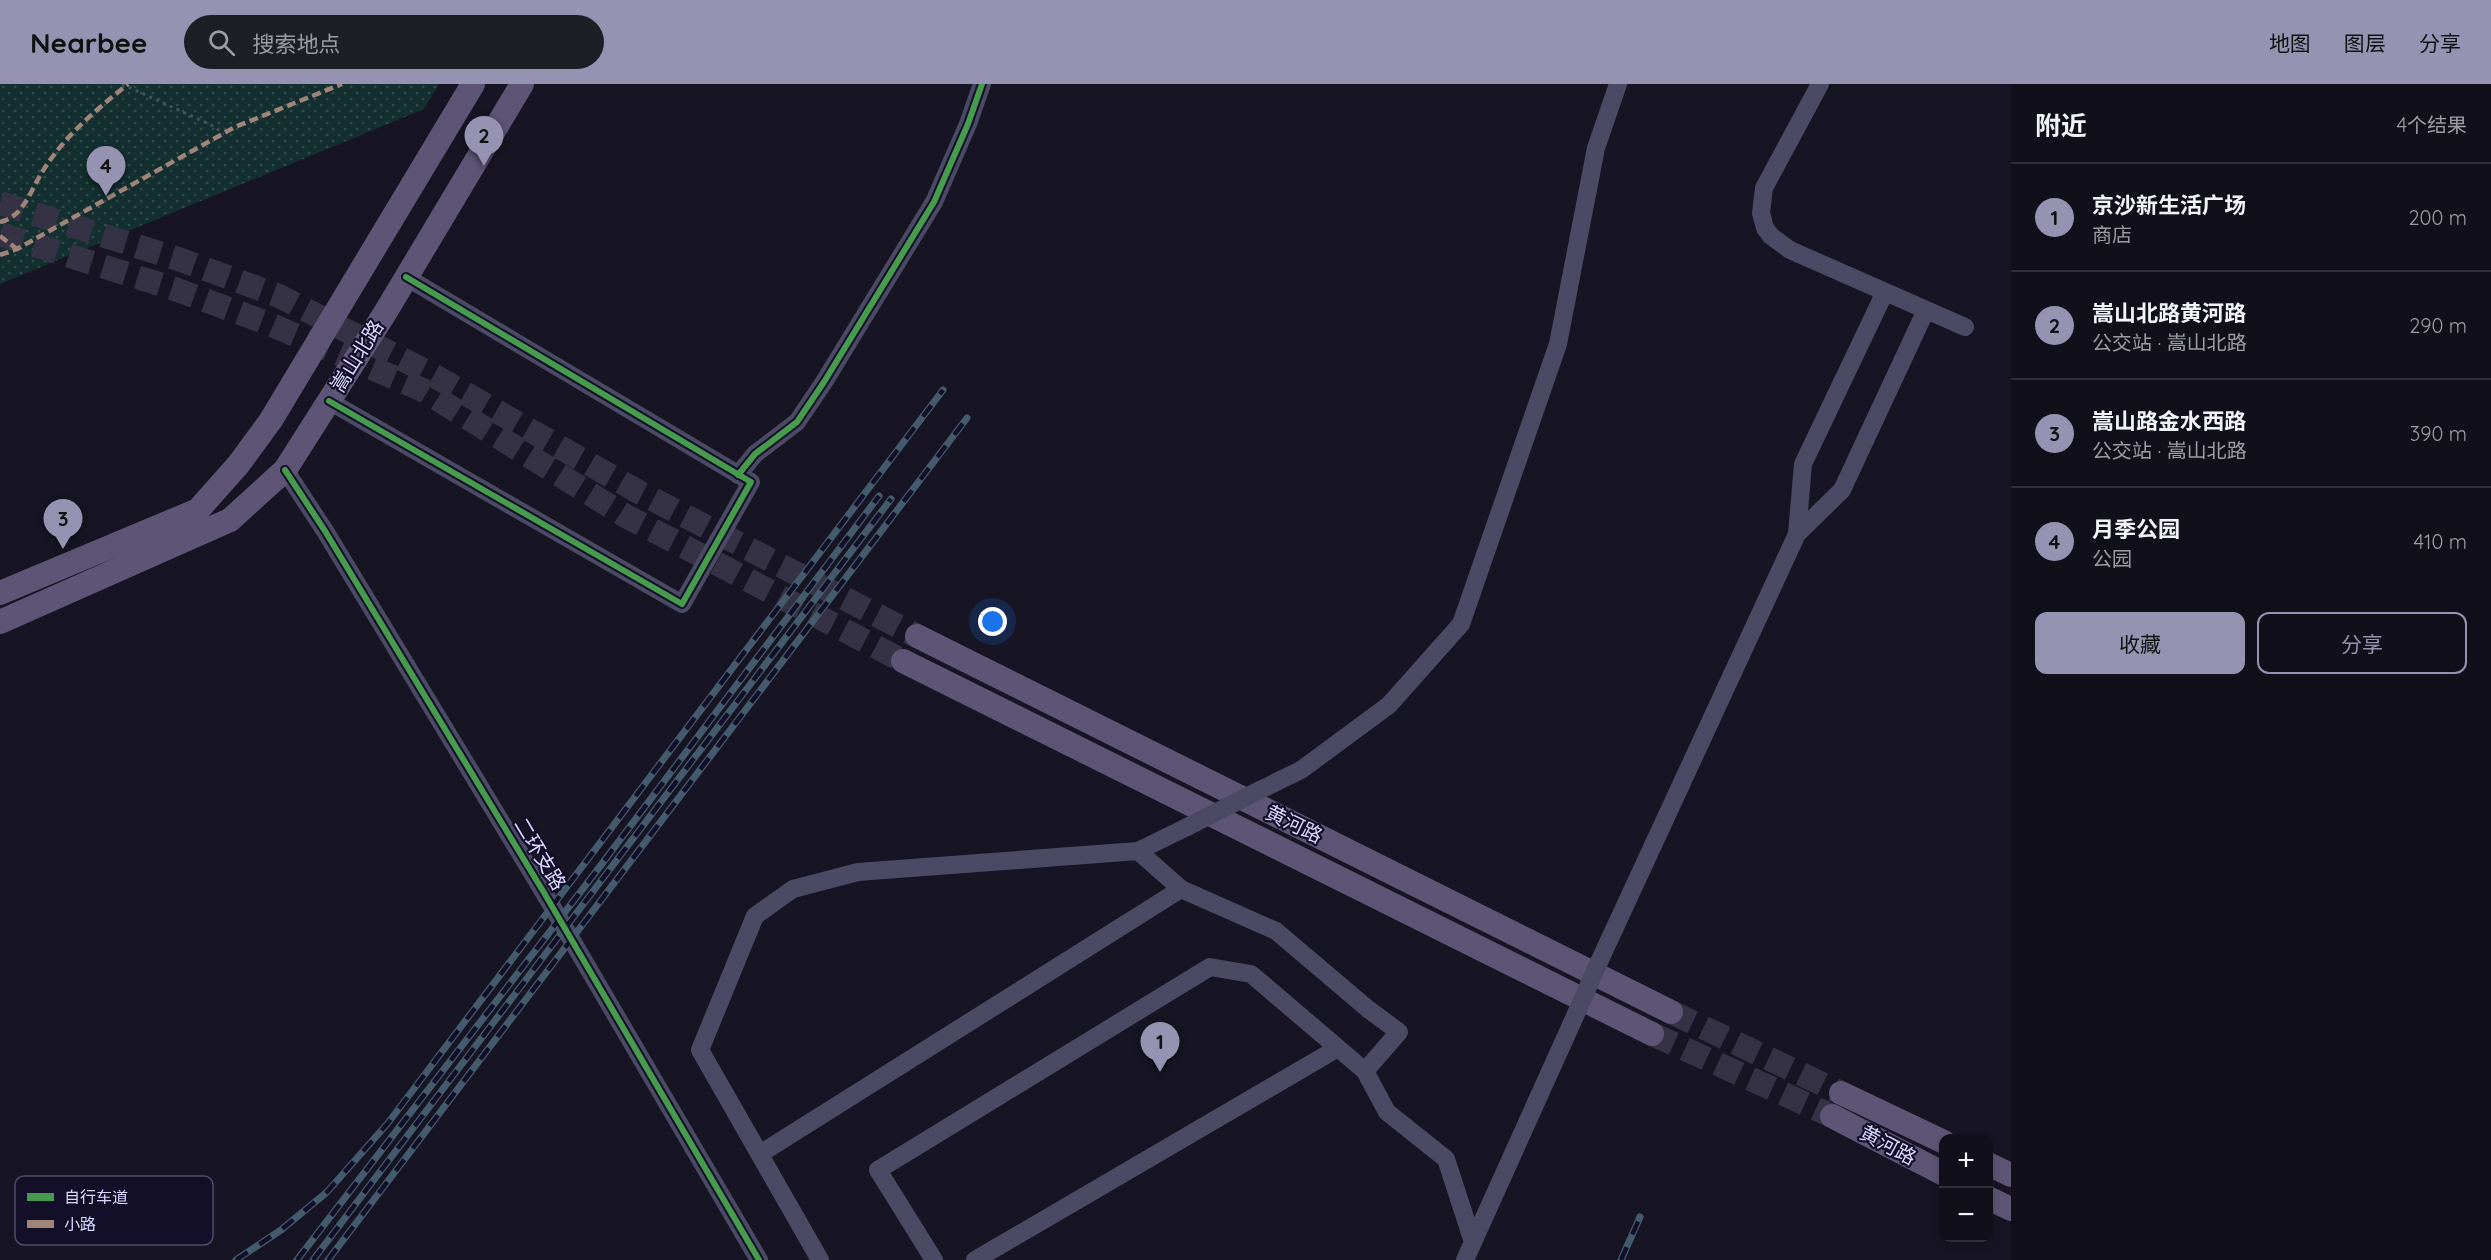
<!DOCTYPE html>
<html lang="zh">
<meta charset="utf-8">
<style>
:root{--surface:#11101a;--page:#1e1e27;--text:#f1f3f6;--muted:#9c9da2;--line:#303039;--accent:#9693b2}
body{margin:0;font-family:Quicksand,"Noto Sans SC",sans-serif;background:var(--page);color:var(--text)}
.controls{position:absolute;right:18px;bottom:18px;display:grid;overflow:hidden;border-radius:12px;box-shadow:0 3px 9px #0003}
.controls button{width:54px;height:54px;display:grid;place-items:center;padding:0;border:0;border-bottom:2px solid var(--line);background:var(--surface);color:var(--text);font:30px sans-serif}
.you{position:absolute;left:993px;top:538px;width:21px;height:21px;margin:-15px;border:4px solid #fff;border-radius:50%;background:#1a73e8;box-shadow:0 0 0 9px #1a73e833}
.badge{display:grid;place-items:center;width:39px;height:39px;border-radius:50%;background:var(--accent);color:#111;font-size:20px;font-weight:700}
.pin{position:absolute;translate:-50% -50px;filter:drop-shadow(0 2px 3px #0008)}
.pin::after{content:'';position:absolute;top:32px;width:21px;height:18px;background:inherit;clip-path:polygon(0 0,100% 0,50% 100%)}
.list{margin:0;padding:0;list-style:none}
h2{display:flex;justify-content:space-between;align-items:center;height:78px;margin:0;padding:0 24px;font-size:26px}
h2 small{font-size:20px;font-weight:400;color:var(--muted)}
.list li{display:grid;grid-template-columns:39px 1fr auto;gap:18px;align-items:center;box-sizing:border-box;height:108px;padding:0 24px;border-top:2px solid var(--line)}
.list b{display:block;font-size:22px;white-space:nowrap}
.list p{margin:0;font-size:20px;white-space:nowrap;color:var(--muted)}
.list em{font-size:20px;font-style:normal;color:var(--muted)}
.actions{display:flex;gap:12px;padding:18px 24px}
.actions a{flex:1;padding:14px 0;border:2px solid var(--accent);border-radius:12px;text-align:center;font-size:21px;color:var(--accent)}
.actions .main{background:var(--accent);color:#111}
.icon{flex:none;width:33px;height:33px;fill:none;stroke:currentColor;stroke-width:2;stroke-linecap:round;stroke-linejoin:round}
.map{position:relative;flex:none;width:2011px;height:1176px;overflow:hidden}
header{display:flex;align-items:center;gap:36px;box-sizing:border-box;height:84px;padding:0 30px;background:var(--accent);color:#111}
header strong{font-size:28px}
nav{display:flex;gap:33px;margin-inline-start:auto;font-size:21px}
.search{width:420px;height:54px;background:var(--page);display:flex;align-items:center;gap:15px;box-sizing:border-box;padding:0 21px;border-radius:33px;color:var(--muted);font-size:22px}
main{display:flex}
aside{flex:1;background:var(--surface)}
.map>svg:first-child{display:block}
.park{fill:url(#park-dots)}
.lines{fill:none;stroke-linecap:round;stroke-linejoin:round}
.major-tunnel{stroke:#343244;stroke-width:24;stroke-dasharray:24 12;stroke-linecap:butt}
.path{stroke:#445160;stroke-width:3;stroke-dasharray:3 4.5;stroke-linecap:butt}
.minor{stroke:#4a4a64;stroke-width:18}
.major{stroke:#5e5475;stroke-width:24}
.rail-casing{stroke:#435b6c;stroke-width:7}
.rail{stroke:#130f29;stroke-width:4.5;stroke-dasharray:14;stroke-linecap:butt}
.minor-bridge{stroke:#4a4a64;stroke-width:18}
.quiet{stroke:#a18479;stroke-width:4.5;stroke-dasharray:9 4.5;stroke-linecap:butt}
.cycleway-casing{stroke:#130f29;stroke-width:10}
.cycleway{stroke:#469c4c;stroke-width:6}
.labels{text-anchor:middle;stroke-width:4.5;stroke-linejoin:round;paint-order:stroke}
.street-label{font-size:20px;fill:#dbd7ff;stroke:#130f29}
.key{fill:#130f29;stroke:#4f4b69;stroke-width:1.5}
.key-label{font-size:16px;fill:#dbd7ff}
</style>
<header>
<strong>Nearbee</strong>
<div class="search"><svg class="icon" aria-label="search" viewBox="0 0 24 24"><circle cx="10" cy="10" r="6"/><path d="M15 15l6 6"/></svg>搜索地点</div>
<nav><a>地图</a><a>图层</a><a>分享</a></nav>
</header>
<main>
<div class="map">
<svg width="2011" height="1176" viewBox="0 0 2011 1176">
<defs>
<pattern id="park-dots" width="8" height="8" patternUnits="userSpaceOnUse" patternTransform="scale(1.5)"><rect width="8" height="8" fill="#132f2f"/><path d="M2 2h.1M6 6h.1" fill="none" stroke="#354c4e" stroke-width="1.8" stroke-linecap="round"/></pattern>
</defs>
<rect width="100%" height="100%" fill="#171523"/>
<path class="park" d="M0 0H439L424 25 0 200Z"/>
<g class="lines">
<path class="major-tunnel" d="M0 119 181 176 279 212 431 290 637 407 917 552
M0 150 172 204 267 239 423 306 624 431 903 577
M1671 928 1841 1009
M1652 950 1832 1032"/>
<path class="path" d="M122 0 213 42 224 50"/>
<path class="minor" d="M1820 0 1764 104 1761 129 1765 144 1771 152 1790 166 1965 243
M329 317 682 520 751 398 406 193
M285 386 325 447 543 807 759 1176
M738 391 755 370 797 338 824 298 934 118 968 40 982 0
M1797 450 1842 406 1926 226
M1260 706 1301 686 1389 621 1461 540 1558 260 1596 64 1618 0
M1138 767 1181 805 1276 847 1368 925 1399 948 1365 987
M1599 878 1797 450 1803 380 1885 208
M760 1070 1181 805
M820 1176 700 966 755 832 793 805 858 788 1138 767 1187 743
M934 1176 878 1086 1210 883 1251 890 1365 987 1387 1028 1446 1075 1473 1158
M975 1176 1338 964
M1465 1176 1571 941"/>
<path class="major" d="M0 509 198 426 238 381 271 336 473 0
M0 538 230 436 285 386 385 229 522 0
M917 552 1671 928
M903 577 1652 950
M1841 1009 1944 1058
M1832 1032 1944 1090
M1988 1080 2011 1091
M1988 1114 2011 1125"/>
<defs>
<path id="rail" d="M236 1176 281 1146 327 1108 388 1039 943 306
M297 1176 595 789 879 412
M313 1176 891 415
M328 1176 967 334
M1621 1176 1640 1133"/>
</defs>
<use href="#rail" class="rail-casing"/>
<use href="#rail" class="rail"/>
<path class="minor-bridge" d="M1187 743 1260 706
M1571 941 1599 878"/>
<path class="quiet" d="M0 138C23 133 30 108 41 90 63 53 95 27 128 0
M0 152 17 165
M0 171 17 165 235 43 342 0"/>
<defs>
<path id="cycleway" d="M329 317 682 520 751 398 406 193
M285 386 325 447 543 807 759 1176
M738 391 755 370 797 338 824 298 934 118 968 40 982 0"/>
</defs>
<use href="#cycleway" class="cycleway-casing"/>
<use href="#cycleway" class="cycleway"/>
</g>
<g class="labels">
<g class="street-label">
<text transform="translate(357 272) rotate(-58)" y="7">嵩山北路</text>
<text transform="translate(1294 740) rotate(26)" y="7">黄河路</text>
<text transform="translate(540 770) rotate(59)" y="7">二环支路</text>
<text transform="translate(1888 1061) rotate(28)" y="7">黄河路</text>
</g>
</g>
<rect x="15" y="1092" width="198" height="69" rx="9" class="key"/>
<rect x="27" y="1109" width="27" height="8" fill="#469c4c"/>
<rect x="27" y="1136" width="27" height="8" fill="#a18479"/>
<g class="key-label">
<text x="64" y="1119">自行车道</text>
<text x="64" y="1146">小路</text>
</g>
</svg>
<div class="controls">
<button>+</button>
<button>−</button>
</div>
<div class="you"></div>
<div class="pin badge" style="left:1160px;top:988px">1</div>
<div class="pin badge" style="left:484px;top:82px">2</div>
<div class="pin badge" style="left:63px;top:465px">3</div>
<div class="pin badge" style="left:106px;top:112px">4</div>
</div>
<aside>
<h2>附近<small>4个结果</small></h2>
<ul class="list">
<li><span class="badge">1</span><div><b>京沙新生活广场</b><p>商店</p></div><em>200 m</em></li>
<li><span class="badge">2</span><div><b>嵩山北路黄河路</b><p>公交站 · 嵩山北路</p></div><em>290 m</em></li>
<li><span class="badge">3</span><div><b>嵩山路金水西路</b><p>公交站 · 嵩山北路</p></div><em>390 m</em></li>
<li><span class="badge">4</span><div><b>月季公园</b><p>公园</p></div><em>410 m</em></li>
</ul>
<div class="actions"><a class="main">收藏</a><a>分享</a></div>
</aside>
</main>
